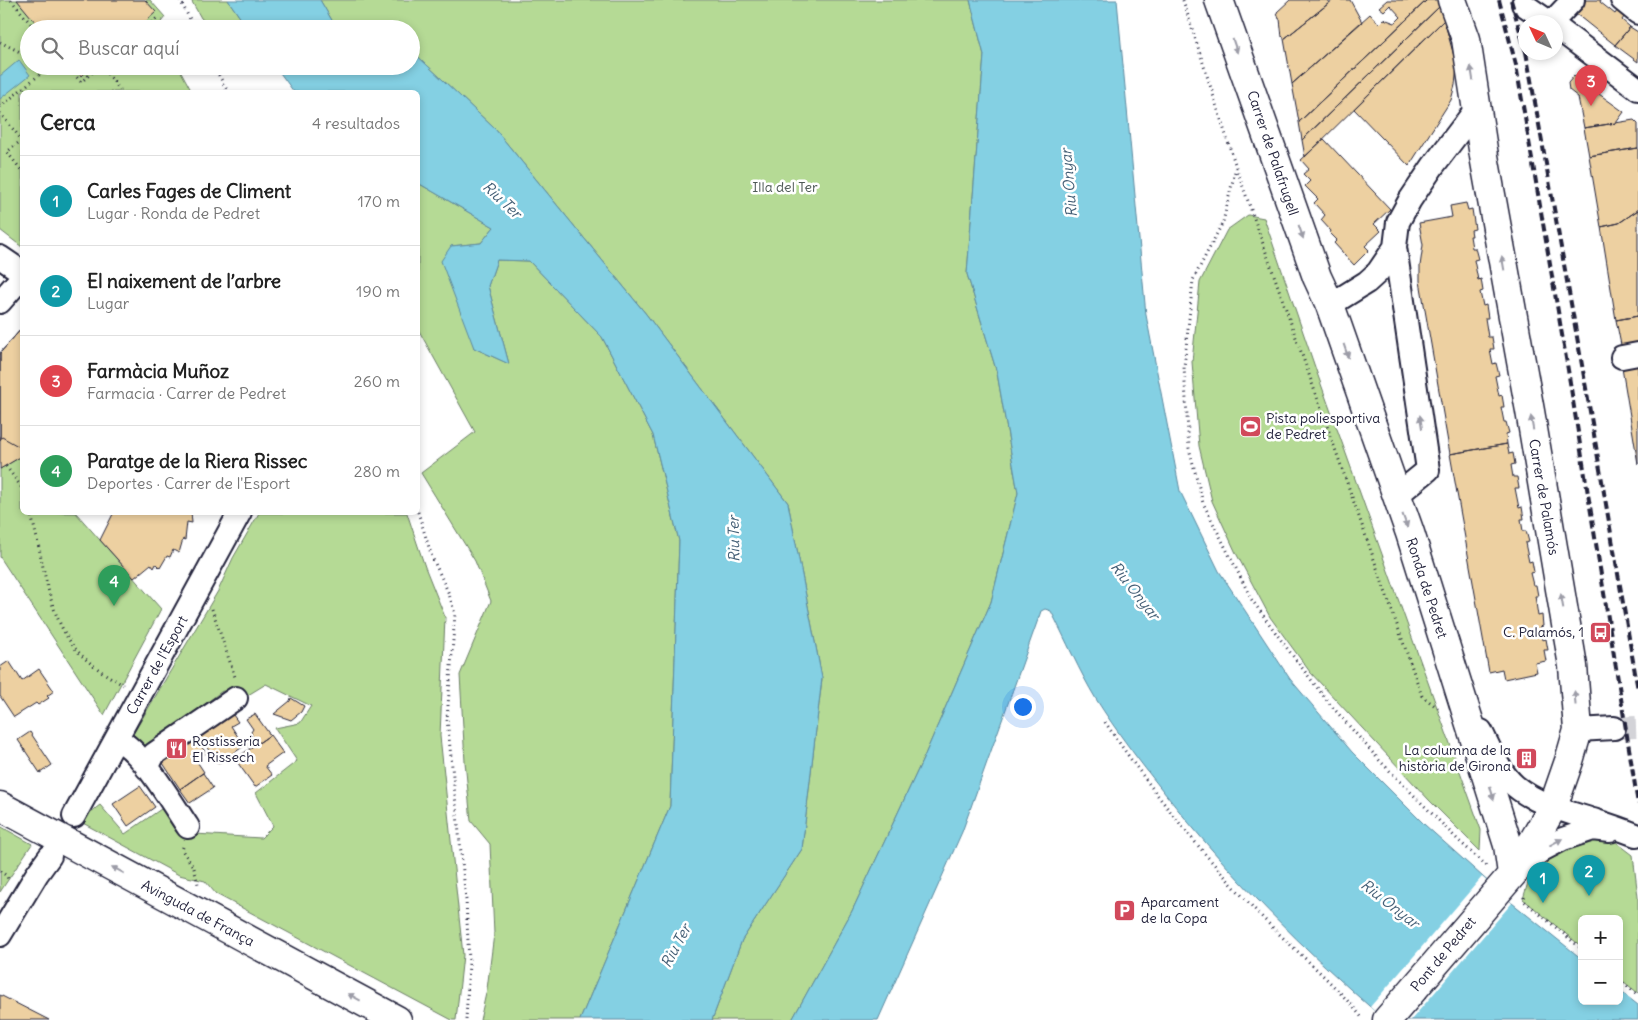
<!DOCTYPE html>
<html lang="es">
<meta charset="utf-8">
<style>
:root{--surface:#fff;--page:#f2f2f2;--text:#222;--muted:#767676;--line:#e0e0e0;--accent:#b45309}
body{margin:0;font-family:Delius,sans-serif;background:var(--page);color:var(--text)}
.controls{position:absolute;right:15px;bottom:15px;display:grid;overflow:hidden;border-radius:8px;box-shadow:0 2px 8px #0003}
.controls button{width:45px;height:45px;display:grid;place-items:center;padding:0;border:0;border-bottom:1px solid var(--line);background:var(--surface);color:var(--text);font:25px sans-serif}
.compass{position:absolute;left:1518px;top:15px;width:45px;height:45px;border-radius:50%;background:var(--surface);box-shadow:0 2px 8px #0003;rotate:314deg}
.you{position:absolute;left:1022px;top:706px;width:18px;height:18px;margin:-12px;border:4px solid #fff;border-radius:50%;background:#1a73e8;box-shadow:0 0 0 8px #1a73e833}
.badge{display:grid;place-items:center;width:32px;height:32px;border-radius:50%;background:var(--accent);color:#fff;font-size:16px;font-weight:700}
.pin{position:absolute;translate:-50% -41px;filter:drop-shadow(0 1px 2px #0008)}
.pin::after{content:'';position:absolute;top:26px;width:18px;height:15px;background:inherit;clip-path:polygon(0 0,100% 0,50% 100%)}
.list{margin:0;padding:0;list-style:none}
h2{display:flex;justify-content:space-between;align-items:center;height:65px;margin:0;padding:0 20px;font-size:21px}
h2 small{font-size:16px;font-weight:400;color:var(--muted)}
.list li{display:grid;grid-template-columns:32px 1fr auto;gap:15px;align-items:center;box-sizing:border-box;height:90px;padding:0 20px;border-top:1px solid var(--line)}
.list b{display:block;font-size:19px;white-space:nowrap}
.list p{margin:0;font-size:16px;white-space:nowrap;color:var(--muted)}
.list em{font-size:16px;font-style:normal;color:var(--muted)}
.icon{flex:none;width:28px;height:28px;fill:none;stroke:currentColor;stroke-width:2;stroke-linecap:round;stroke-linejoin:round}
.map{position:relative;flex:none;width:1638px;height:1020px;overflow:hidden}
.search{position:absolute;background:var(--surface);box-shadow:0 2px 8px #0003;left:20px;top:20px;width:400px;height:55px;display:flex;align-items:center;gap:12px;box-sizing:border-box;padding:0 18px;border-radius:28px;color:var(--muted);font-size:19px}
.panel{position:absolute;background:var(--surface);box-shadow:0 2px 8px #0003;left:20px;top:90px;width:400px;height:425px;border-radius:8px}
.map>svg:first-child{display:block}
.green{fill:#b5da95;stroke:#6c7e68}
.water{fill:#84d0e3;stroke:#5d8aa0}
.pier{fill:#fff}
.building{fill:#edd0a1;stroke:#22223b}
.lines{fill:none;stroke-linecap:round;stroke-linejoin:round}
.street-tunnel{stroke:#d3d3d8;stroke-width:22;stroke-dasharray:22 11;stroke-linecap:butt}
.street-casing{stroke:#22223b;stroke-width:26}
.secondary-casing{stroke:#22223b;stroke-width:31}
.path{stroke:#22223b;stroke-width:3;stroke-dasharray:1 4;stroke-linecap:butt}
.street{stroke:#fff;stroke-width:22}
.secondary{stroke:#fff;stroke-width:28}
.rail{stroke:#22223b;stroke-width:4;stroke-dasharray:8 4;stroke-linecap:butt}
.oneway{fill:#9c9ca7}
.labels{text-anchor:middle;stroke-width:5;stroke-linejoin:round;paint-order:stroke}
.street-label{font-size:14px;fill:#22223b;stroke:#fff}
.park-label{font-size:14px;fill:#4e5956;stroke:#fff}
.poi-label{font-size:14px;fill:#22223b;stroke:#fff;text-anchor:start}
.water-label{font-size:15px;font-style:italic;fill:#445f76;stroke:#fff}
</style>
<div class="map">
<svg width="1638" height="1020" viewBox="0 0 1638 1020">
<rect width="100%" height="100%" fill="#fff"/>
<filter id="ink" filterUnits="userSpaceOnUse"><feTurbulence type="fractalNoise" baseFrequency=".02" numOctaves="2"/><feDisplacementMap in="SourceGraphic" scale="10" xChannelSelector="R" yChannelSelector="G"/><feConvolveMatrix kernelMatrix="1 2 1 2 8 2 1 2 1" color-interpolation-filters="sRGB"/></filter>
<g filter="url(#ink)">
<path class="green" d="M0 0H150L165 17 158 26 159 29H29V66H178L192 92H22V247L0 230Z
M191 0H228L248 29H213L201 18Z
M320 0H970L984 55 967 274 997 373 1018 493 991 602 924 757 852 911 792 1020H712L742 940 802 849 822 678 788 503 646 314 495 129 411 50V29H377L372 26 337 29Z
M418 183 494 227 481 243 451 246 474 348 509 364 488 286 497 260 529 261 602 337 653 435 679 541 670 806 580 1020H480L487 989 494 934 490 844 471 821 465 762 460 675 491 601 475 561 421 473 475 432 418 329Z
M1248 215 1264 218 1317 373 1481 830 1480 851 1429 800 1310 672 1270 617 1236 553 1212 501 1199 446 1192 362 1200 282 1227 230Z
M22 456V512L76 513 161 609 104 715 0 557V469Z
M259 513H407L425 567 445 617 440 736 463 955 456 1020H452L216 894 205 881 179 875 79 821 100 805 125 834 161 809 178 829 195 834 261 838 273 826 256 793 297 761 275 728 300 723 311 706 266 684 248 695 222 691 147 748 133 734 218 591 233 558Z
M0 826 32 844 0 892Z
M1592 839 1616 842 1633 855 1638 897V993L1619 978V919H1582V947L1523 899 1530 876 1545 858Z"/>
<path class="water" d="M228 0H320L337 29 372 26 377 29H248Z
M970 0H1117L1146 315 1180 491 1219 571 1290 679 1352 752 1425 825 1512 903 1582 959V1001H1619V990L1638 1005V1020H1385C1304 950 1229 875 1163 791 1140 762 1116 731 1096 699 1079 671 1066 640 1051 611L1045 609 1041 611 1040 614 962 832 878 1020H792L852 911 924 757 991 602 1018 493 997 373 967 274 984 55Z
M411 50 495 129 646 314 788 503 822 678 802 849 742 940 712 1020H580L670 806 679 541 653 435 602 337 529 261 497 260 488 286 509 364 474 348 441 261 451 246 481 243 494 227 418 183V92H294L275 66H411Z
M19 60 30 75 0 99V76Z"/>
<path class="pier" d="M1482 877 1512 903 1411 1020H1385L1370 1007Z"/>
<path class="building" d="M17 0H145L156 12 137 29H41Z
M1290 0H1329V3L1284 39 1283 36 1282 37 1280 19H1279L1277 12Z
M1333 0H1350L1362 22 1292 84 1284 39Z
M1387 0H1427L1299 122 1292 84 1370 14 1379 24 1384 19 1395 23 1401 17 1390 5 1384 11 1379 7Z
M1427 0H1438L1440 6 1302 140 1299 122Z
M1579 0H1601L1600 2 1615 14 1617 11 1624 17 1622 20 1630 27 1615 45 1571 10Z
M1440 6 1444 20 1305 157 1302 140Z
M1444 20 1457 67 1455 85 1451 100 1409 166 1354 109Z
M1630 27 1638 32V62L1615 45Z
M73 66H92L81 76Z
M1574 76 1624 112 1616 123 1584 128 1578 97 1569 90 1568 83Z
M1634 120 1638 124V148L1589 156 1584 128Z
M1324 139 1390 209 1374 224 1381 231 1365 246 1369 250 1354 265 1334 243 1337 240 1330 233 1331 231 1321 220 1325 215 1314 203 1318 199 1305 186 1310 181 1303 174 1309 169 1301 160Z
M1638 148V210L1619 223 1601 227 1589 156Z
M1466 203 1468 210 1472 209 1475 229 1471 230 1472 236H1470L1472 248H1475L1478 259 1474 260 1478 280 1481 279 1483 291 1480 292 1483 306 1486 305 1488 318H1485L1488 337H1492L1494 349H1490L1493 364 1496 363 1499 375 1495 376 1499 396 1502 395 1504 407H1501L1504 422H1506L1509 433 1506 434 1507 444 1450 454 1420 281V266L1423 245 1419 223 1452 217 1450 206Z
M1638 210V316L1616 320 1601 227 1619 223Z
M1638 316V347L1622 350 1616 320Z
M22 328V441L18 446 2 437 0 440V353Z
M22 328V456L0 469V353Z
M1638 359V464L1621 362Z
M1507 444 1509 454 1513 453 1515 464 1511 465 1513 477H1517L1519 488H1515L1519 508 1522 507 1524 519H1521L1523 531H1526L1529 542 1525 543 1529 562 1532 561 1534 572 1530 573 1533 585H1536L1538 596H1535L1538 616 1542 615 1543 626 1540 627 1542 640 1546 639 1548 650H1544L1546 661 1535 663 1537 672 1504 679 1502 669 1489 672 1450 454Z
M114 512H191L192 523 187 522 185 540 183 539 179 553 173 550 170 557 167 556 160 568 156 564 154 568 151 564 134 578 100 540Z
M9 661 22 681 39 669 54 691 47 696 49 698 38 705 36 703 14 717 0 696V667Z
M291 698 304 706 301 712 291 720 274 714 290 701Z
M238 707 233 715 238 722 231 726 244 746 218 764 204 743 200 745 193 734Z
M255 714 270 735 250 749 245 741 252 736 251 732 253 729 246 719Z
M30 732 52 765 40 773 18 740Z
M193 734 206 753 196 760 204 772 180 789 159 757Z
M270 735 283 753 265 766 272 775 255 787 235 759Z
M1529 751 1535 760 1526 766 1519 757Z
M203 773 213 788 190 803 180 789Z
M140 786 155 807 128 826 113 804Z
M0 995 49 1020H0Z"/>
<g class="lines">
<path class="street-tunnel" d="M1614 728 1638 727"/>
<defs>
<path id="street" d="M1622 0 1638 13
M1523 4 1549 22
M1552 22 1573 0
M1556 27 1638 89
M0 257 22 272
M0 302 22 277
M1330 305 1367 282 1378 272 1395 247
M1622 357 1638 354
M1396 496 1428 470 1395 247 1398 222 1410 200 1433 166 1477 108
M1578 730 1614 728
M1481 731C1490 749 1499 772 1515 786 1538 805 1568 812 1596 821 1609 825 1623 830 1636 835
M117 739C143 752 171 802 188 827
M147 768 154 754 236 698
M74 816 240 512
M1520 867 1542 850 1563 839 1593 829 1610 831
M0 935 37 874 50 856"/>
<path id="secondary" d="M1219 0 1317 277 1330 305 1410 533 1508 845 1512 874
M0 806 397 1020
M1387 1020 1516 870 1553 807 1569 761 1578 730 1573 666 1530 411 1484 156 1466 39 1452 0"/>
</defs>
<use href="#street" class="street-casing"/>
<use href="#secondary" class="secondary-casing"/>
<path class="path" d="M11 0 35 29
M180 0 195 29
M1183 0 1236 167 1422 696 1439 709
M144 29 157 18
M0 42 26 55 29 53
M67 66 81 82 100 66
M101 66 122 92
M214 66 228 92
M0 107 50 66
M0 113 22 140 7 152 22 171
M1236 167 1223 222 1193 280 1184 367 1189 448 1203 503 1252 600 1286 647 1329 703 1380 761 1459 841 1487 866
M6 466 22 488
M30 512C44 557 45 609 74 647 87 663 105 674 123 685
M418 512 432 557 449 594 455 614 447 719 466 900 469 962 466 1020
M212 609 235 677
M1105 722C1152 792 1204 856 1262 917 1295 951 1333 981 1363 1019
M183 847 182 850 194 868 198 884
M0 871 7 876 8 880
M1524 897V901L1582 949
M1619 980 1638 995"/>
<use href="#street" class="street"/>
<use href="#secondary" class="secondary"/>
<path class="rail" d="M1499 0 1516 65 1568 370 1638 804
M1511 0 1526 52
M1526 52 1582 365 1638 690"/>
</g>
<defs><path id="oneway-solid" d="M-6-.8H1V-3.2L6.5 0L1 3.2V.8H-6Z" transform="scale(1.25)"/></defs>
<g class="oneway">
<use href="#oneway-solid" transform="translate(1235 46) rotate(71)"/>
<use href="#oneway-solid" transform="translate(1472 73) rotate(-99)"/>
<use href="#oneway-solid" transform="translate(1301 232) rotate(71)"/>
<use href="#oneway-solid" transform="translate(1503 263) rotate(-100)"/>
<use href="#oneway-solid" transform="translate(1346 351) rotate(71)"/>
<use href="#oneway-solid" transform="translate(1421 422) rotate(-99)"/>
<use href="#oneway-solid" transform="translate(1532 423) rotate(-100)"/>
<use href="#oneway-solid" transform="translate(1405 521) rotate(70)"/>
<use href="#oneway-solid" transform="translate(1562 601) rotate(-100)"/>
<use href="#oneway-solid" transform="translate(1575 698) rotate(-94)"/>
<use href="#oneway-solid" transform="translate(1492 793) rotate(73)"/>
<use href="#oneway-solid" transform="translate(1556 842) rotate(-28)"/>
<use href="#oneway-solid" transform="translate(118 870) rotate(-152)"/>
<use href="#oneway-solid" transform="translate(354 997) rotate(-152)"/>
</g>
</g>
<defs>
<symbol id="stadium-square" viewBox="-11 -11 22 22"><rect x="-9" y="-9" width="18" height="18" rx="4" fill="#d1495b" stroke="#fff"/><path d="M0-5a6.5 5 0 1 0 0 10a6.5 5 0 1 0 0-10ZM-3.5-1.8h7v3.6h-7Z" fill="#fff"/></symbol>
<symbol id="bus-square" viewBox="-11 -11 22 22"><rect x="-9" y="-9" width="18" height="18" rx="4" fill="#d1495b" stroke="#fff"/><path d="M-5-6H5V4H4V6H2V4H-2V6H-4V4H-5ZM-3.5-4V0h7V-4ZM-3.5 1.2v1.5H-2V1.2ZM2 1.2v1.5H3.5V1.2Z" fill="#fff"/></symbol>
<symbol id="restaurant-square" viewBox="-11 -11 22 22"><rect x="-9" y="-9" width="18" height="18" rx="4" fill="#d1495b" stroke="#fff"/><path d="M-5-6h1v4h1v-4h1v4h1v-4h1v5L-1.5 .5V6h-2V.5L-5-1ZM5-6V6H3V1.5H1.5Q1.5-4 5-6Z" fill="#fff"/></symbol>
<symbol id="building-square" viewBox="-11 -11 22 22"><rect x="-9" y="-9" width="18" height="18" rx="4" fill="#d1495b" stroke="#fff"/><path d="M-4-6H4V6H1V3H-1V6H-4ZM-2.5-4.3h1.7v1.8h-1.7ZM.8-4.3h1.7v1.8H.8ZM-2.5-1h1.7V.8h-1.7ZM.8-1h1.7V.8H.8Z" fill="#fff"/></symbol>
<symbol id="parking-square" viewBox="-11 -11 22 22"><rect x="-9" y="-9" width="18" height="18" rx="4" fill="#d1495b" stroke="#fff"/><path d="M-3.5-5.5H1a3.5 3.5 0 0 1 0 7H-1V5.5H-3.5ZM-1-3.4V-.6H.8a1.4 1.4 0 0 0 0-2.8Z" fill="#fff"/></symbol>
</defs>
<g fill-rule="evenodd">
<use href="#stadium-square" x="1238" y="414" width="25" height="25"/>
<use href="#bus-square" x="1588" y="620" width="25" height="25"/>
<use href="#restaurant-square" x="164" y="736" width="25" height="25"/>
<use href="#building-square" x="1514" y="746" width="25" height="25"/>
<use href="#parking-square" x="1112" y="898" width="25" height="25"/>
</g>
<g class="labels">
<g class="street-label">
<text transform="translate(1273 153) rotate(71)" y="5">Carrer de Palafrugell</text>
<text transform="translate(1544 497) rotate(80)" y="5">Carrer de Palamós</text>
<text transform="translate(1427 588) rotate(72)" y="5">Ronda de Pedret</text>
<text transform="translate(157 665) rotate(-61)" y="5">Carrer de l'Esport</text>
<text transform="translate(198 913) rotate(28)" y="5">Avinguda de França</text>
<text transform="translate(1443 954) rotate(-50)" y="5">Pont de Pedret</text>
</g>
<g class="park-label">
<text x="785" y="192">Illa del Ter</text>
</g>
<g class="poi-label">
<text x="1266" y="423">Pista poliesportiva<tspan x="1266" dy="16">de Pedret</tspan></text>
<text x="1584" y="637" text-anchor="end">C. Palamós, 1</text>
<text x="192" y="746">Rostisseria<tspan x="192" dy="16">El Rissech</tspan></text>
<text x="1511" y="755" text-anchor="end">La columna de la<tspan x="1511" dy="16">història de Girona</tspan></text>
<text x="1141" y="907">Aparcament<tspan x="1141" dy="16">de la Copa</tspan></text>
</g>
<g class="water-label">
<text transform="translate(1069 183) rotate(-95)" y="5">Riu Onyar</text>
<text transform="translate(502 200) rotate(43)" y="5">Riu Ter</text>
<text transform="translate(734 539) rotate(-91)" y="5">Riu Ter</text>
<text transform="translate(1135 591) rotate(52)" y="5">Riu Onyar</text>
<text transform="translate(1390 904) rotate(38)" y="5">Riu Onyar</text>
<text transform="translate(676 946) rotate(-62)" y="5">Riu Ter</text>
</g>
</g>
</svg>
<div class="controls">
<button>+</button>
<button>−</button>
</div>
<svg class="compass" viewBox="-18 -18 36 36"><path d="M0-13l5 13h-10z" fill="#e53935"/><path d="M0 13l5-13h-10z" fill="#767676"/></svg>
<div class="you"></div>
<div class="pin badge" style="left:1543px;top:903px;background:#0f9aa8">1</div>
<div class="pin badge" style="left:1589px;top:896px;background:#0f9aa8">2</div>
<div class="pin badge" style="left:1591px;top:106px;background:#e0444e">3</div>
<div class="pin badge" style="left:114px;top:606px;background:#2e9e5b">4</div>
<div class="search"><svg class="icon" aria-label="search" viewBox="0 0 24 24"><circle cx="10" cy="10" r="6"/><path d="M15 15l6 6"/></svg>Buscar aquí</div>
<section class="panel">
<h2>Cerca<small>4 resultados</small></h2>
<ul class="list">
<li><span class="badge" style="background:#0f9aa8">1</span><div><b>Carles Fages de Climent</b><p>Lugar · Ronda de Pedret</p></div><em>170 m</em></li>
<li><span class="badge" style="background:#0f9aa8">2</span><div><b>El naixement de l’arbre</b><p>Lugar</p></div><em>190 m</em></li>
<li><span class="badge" style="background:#e0444e">3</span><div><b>Farmàcia Muñoz</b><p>Farmacia · Carrer de Pedret</p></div><em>260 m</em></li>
<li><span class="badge" style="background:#2e9e5b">4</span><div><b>Paratge de la Riera Rissec</b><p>Deportes · Carrer de l'Esport</p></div><em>280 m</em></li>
</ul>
</section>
</div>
